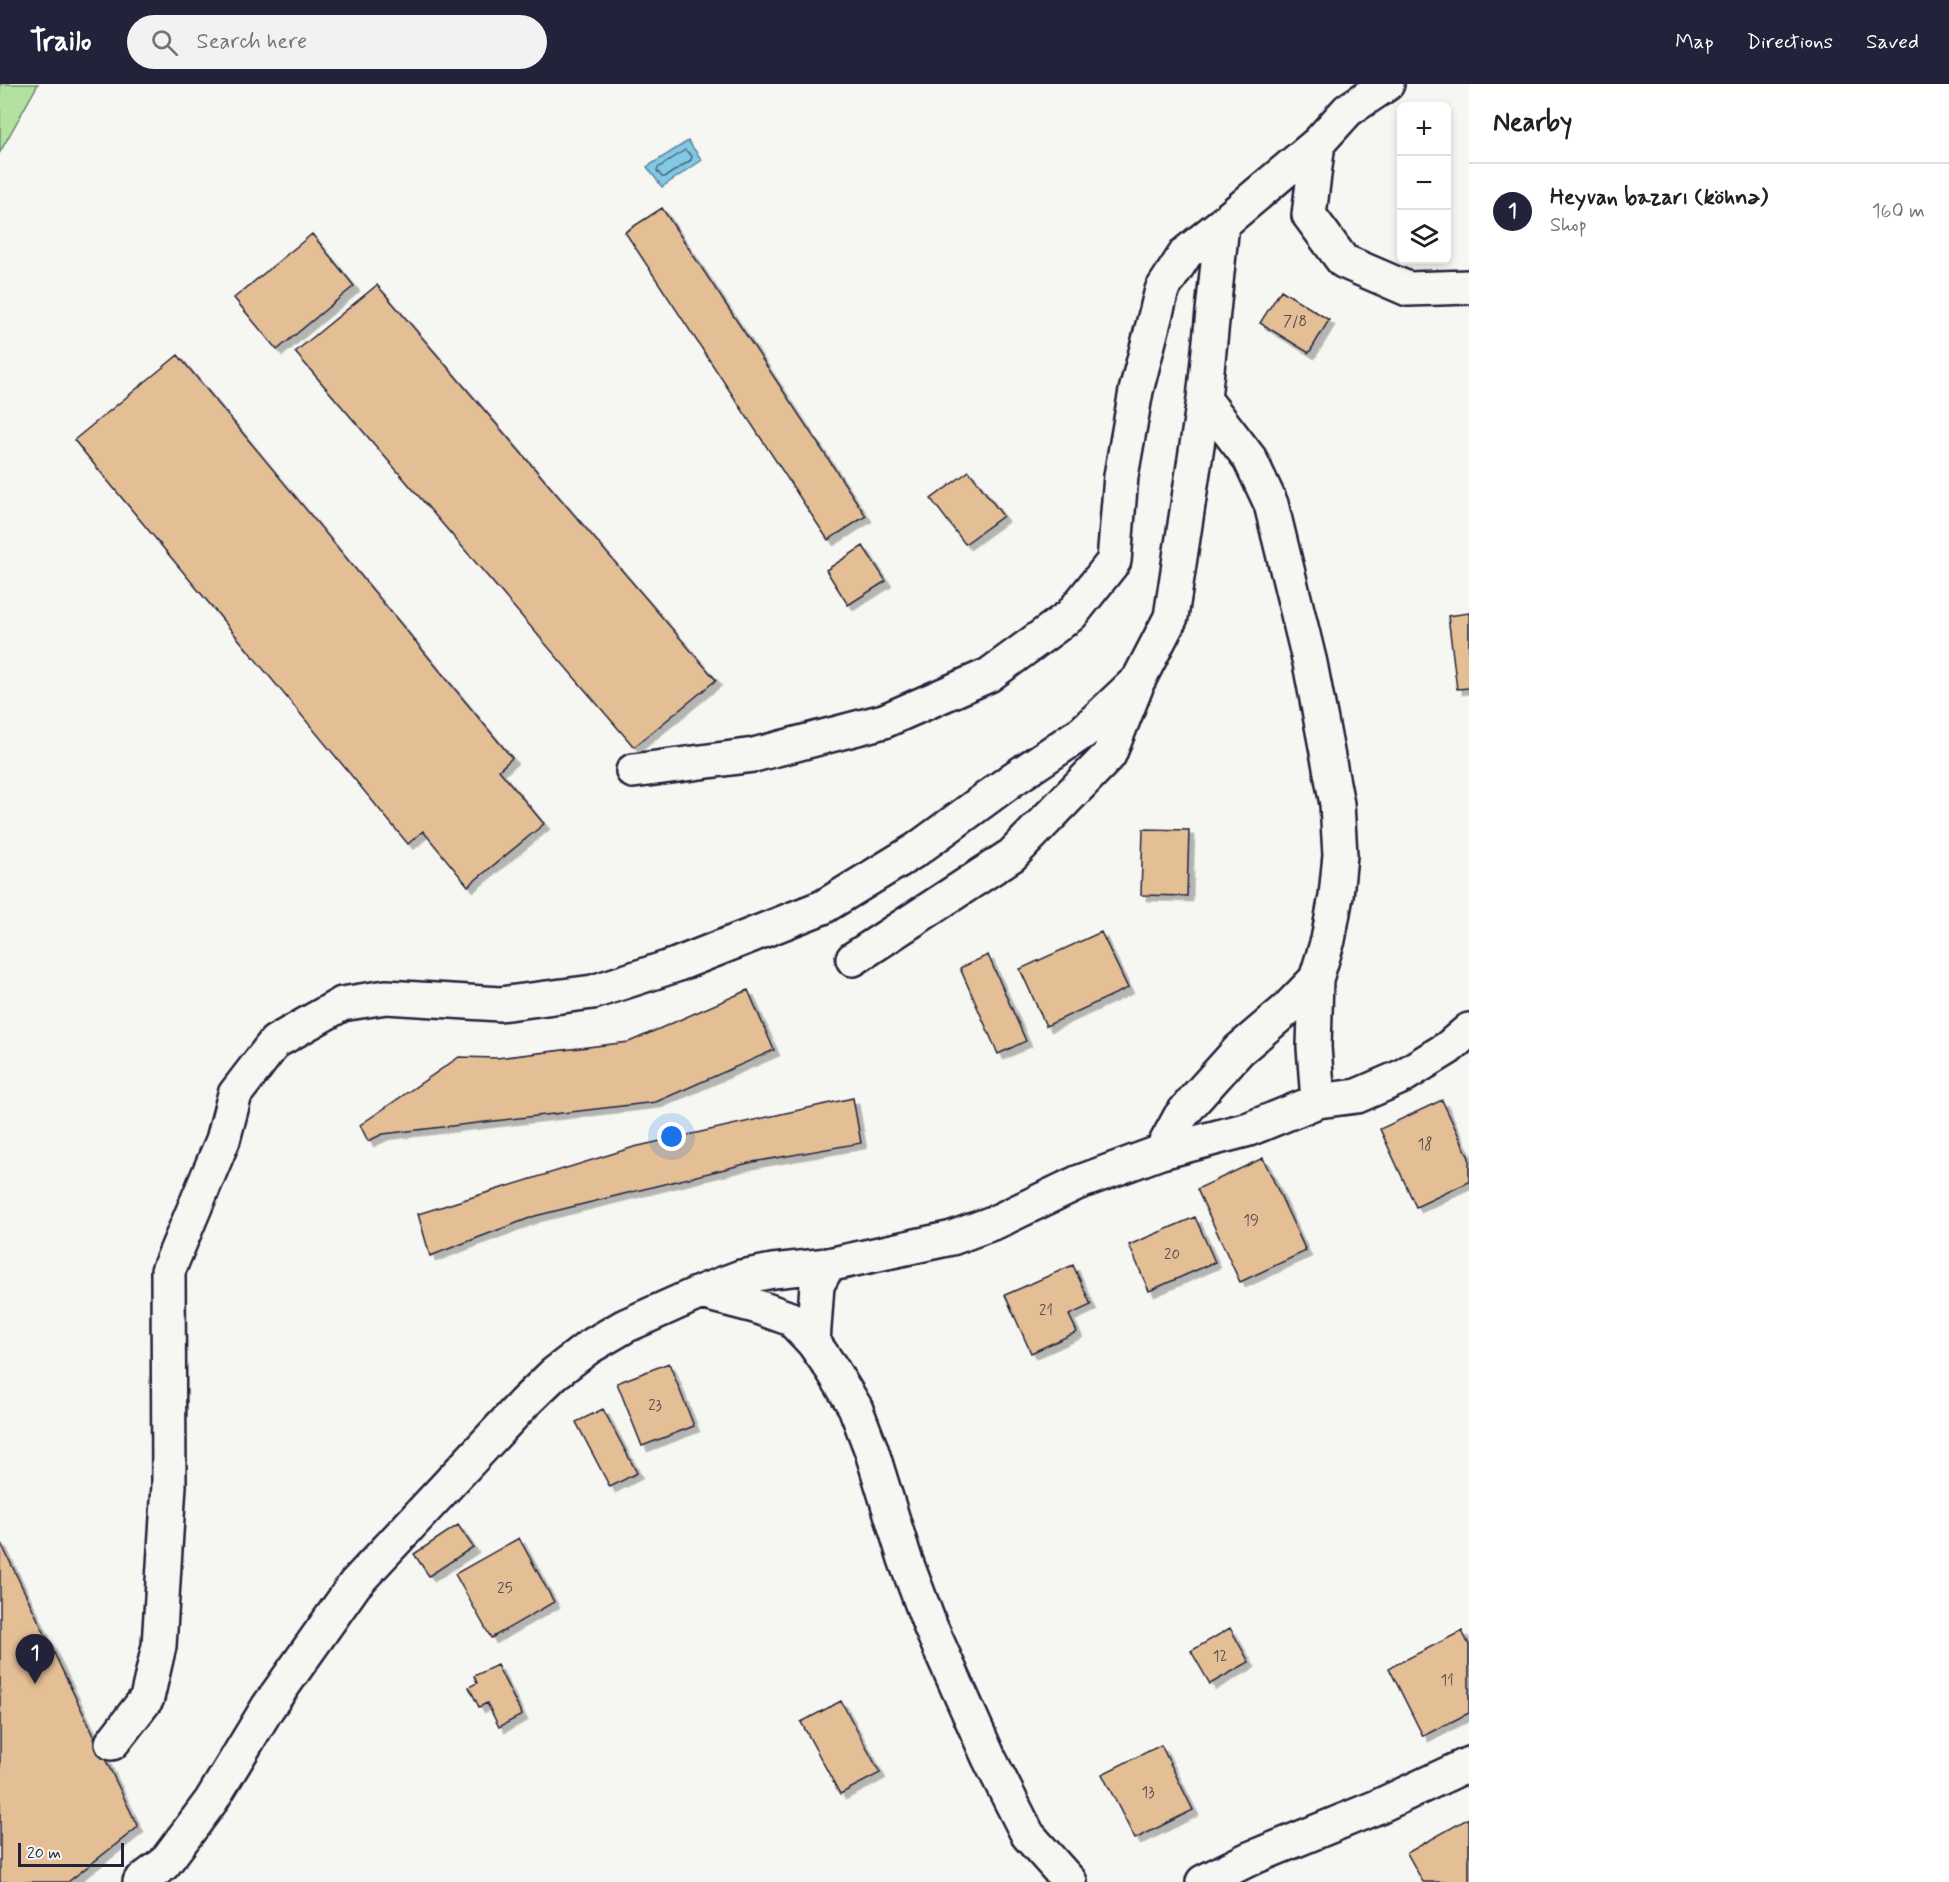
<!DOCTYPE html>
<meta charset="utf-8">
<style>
:root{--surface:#fff;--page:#f2f2f2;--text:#202124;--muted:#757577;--line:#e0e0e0;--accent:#22223b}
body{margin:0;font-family:Mynerve,sans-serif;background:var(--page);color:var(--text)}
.controls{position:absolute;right:18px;top:18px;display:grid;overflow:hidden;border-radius:9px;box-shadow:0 3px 9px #0003}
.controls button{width:54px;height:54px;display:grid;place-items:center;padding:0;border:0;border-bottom:2px solid var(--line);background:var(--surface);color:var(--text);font:30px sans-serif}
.scale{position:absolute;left:18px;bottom:15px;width:106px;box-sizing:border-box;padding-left:6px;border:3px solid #22223b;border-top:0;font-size:16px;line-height:21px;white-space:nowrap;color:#22223b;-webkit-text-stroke:4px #f6f6f2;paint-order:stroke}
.you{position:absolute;left:672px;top:1053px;width:21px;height:21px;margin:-15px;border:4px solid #fff;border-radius:50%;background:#1a73e8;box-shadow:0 0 0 9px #1a73e833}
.badge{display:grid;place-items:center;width:39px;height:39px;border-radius:50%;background:var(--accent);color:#fff;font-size:20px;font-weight:700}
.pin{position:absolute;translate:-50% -50px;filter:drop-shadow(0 2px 3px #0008)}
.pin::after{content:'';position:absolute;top:32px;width:21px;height:18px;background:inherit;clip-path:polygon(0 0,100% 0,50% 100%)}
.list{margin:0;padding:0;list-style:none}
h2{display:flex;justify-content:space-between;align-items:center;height:78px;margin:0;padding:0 24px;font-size:26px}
h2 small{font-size:20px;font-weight:400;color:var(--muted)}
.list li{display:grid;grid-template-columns:39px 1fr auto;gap:18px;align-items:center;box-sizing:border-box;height:96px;padding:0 24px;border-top:2px solid var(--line)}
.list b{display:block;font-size:22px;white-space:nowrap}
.list p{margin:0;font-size:20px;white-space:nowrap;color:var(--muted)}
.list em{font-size:20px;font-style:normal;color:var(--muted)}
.icon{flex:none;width:33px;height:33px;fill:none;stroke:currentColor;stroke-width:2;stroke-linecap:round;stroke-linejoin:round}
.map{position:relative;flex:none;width:1469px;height:1798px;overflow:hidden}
header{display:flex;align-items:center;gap:36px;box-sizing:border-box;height:84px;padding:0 30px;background:var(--accent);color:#fff}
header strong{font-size:28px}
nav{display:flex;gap:33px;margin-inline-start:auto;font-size:21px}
.search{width:420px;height:54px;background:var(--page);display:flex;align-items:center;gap:15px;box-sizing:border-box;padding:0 21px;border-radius:33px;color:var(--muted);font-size:22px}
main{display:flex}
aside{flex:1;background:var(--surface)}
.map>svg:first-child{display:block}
.green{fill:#b3e1a0;stroke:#6a826e;stroke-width:1.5}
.water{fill:#83c9e4;stroke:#5c86a0;stroke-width:1.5}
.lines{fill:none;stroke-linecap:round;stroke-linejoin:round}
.shore{stroke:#49657f;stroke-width:1.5}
.building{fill:#e4be95;stroke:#22223b;stroke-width:1.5;filter:url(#shadow)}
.minor-casing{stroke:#22223b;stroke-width:38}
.minor{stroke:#f6f6f2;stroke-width:33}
.labels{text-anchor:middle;stroke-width:4.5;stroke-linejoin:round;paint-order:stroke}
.number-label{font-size:15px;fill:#524952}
</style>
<header>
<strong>Trailo</strong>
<div class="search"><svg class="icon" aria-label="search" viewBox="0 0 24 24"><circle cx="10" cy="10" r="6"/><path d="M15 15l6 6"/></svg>Search here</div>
<nav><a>Map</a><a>Directions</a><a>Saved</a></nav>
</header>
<main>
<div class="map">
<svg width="1469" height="1798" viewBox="0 0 1469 1798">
<defs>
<filter id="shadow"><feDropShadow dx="5.5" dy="5.5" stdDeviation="0" flood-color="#0004"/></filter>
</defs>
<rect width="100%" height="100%" fill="#f6f6f2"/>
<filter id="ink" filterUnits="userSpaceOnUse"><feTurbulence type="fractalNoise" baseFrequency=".0167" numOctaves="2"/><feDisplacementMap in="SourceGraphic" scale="12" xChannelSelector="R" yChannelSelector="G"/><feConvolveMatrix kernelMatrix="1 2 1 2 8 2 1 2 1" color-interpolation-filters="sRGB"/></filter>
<g filter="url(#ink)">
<path class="green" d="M0 0H38L0 68Z"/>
<path class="water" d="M688 57 702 76 662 103 647 83Z"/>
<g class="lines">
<path class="shore" d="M685 66 692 72 691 76 665 93H662L657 87 658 84Z"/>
</g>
<path class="building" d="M662 124 866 432 828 456 625 148Z
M312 150 354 202 277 266 234 214Z
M377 201 716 596 634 663 295 268Z
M1281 206 1329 236 1309 269 1260 239Z
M178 271 512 674 499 686 544 740 468 802 423 747 408 760 74 356Z
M969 387 1003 432 965 460 931 415Z
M863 462 886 497 848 521 826 486Z
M1469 529V604L1457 605 1448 532Z
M1143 745 1189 746 1187 812 1141 811Z
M1101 848 1128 904 1046 942 1020 885Z
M988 871 1026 957 998 970 960 884Z
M748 906 774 966 656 1018 383 1050 368 1057 360 1041 459 973 497 974 629 958Z
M853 1014 861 1059 753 1078 535 1132 430 1172 418 1130 634 1063Z
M1442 1016 1469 1074V1098L1416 1123 1380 1045Z
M1263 1074 1306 1167 1240 1198 1197 1105Z
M1195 1133 1215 1178 1149 1207 1129 1161Z
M1073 1181 1091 1221 1069 1231 1077 1248 1031 1269 1005 1211Z
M669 1279 694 1342 642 1362 617 1299Z
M603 1325 637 1389 610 1403 576 1338Z
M458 1441 473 1463 429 1492 414 1470Z
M519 1454 554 1518 491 1554 455 1490Z
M0 1457 138 1743 68 1798H0Z
M1230 1544 1249 1578 1210 1600 1191 1567Z
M1462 1547 1469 1561V1629L1423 1652 1389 1584Z
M497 1581 522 1631 499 1643 487 1619 479 1623 469 1603 477 1599 474 1592Z
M841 1617 880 1689 840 1710 801 1638Z
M1161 1661 1193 1726 1135 1755 1102 1690Z
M1469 1734V1798H1423L1407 1769Z"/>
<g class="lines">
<defs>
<path id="minor" d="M1387 0 1348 26 1318 59 1309 131 1343 177 1408 205 1469 203
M1204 315 1250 375 1271 420 1310 579 1337 720 1340 771 1336 812 1328 856 1316 895 1314 963 1318 1017
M633 687 754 671 884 637 989 591 1071 531 1114 477 1121 392 1136 307 1162 206 1186 169 1222 140
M853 875 1012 771 1109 671 1136 603
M1161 1068 1180 1033 1194 1016 1239 966 1286 926 1316 895
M701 1208 741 1193 773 1187 828 1181
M813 1258 817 1201 828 1181 952 1154 998 1137 1077 1099 1161 1068 1249 1045 1318 1017 1357 1012 1401 993 1448 964 1469 946
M112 1659 147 1614 159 1562 169 1401 168 1187 223 1056 235 1010 275 958 342 920 386 913 500 920 593 908 676 881 823 823 916 766 1013 695 1083 648 1139 595 1171 533 1204 315 1222 140 1318 59
M140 1798 164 1780 211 1717 268 1623 355 1500 524 1319 554 1290 589 1263 625 1242 701 1208 755 1222 791 1235 813 1258 832 1285 855 1323 871 1365 905 1475 931 1544 989 1674 1028 1751 1070 1798
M1203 1798 1249 1775 1377 1723 1469 1680"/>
</defs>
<use href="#minor" class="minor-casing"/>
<use href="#minor" class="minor"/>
</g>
</g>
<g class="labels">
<g class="number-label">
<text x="1295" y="242">7/8</text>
<text x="1425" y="1065">18</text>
<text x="1251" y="1141">19</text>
<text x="1172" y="1175">20</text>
<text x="1046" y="1231">21</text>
<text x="655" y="1326">23</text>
<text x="505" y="1509">25</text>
<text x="1220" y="1577">12</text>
<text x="1447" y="1601">11</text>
<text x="1148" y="1713">13</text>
</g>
</g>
</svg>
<div class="controls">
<button>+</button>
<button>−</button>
<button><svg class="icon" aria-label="layers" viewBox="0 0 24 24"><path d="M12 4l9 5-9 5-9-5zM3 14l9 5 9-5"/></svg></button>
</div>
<div class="scale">20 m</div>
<div class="you"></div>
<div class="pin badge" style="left:35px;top:1600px">1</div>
</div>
<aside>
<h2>Nearby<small></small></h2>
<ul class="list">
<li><span class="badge">1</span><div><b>Heyvan bazarı (köhnə)</b><p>Shop</p></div><em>160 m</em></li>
</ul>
</aside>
</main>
